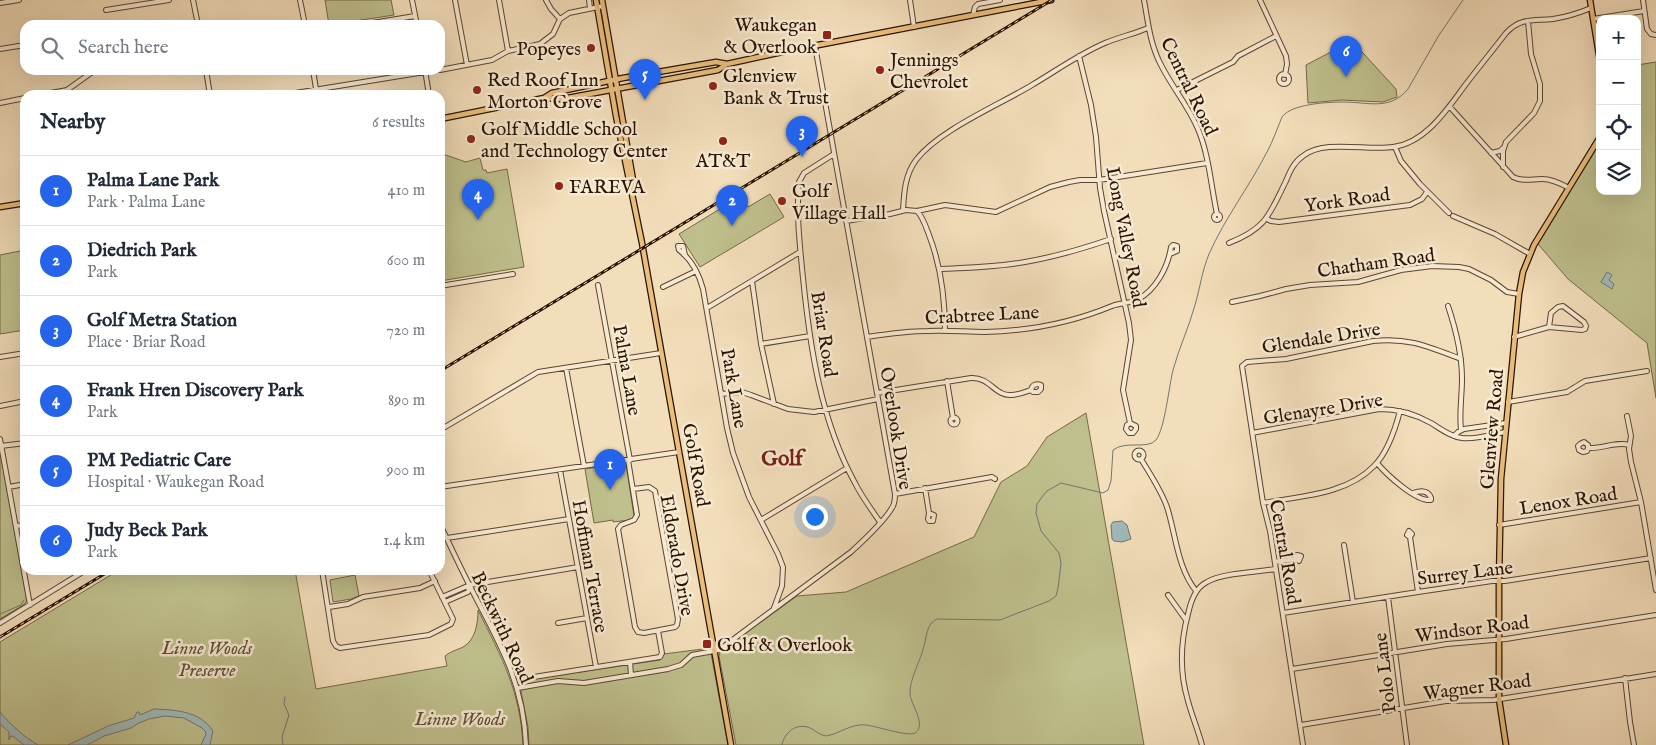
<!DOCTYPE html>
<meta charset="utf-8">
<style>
:root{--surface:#fff;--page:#f6f6f7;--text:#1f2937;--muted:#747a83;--line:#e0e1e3;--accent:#2563eb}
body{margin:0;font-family:"IM FELL English",serif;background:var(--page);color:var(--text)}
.controls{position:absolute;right:15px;top:15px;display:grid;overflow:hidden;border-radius:10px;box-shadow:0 5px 20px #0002}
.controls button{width:45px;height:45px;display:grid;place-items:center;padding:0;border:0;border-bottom:1px solid var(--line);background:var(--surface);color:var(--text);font:25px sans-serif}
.you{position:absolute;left:814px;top:516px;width:18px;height:18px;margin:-12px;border:4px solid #fff;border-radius:50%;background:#1a73e8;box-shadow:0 0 0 8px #1a73e833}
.badge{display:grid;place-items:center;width:32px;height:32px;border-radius:50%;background:var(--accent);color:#fff;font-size:16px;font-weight:700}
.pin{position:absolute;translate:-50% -41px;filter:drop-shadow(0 1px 2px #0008)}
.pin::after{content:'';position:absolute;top:26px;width:18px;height:15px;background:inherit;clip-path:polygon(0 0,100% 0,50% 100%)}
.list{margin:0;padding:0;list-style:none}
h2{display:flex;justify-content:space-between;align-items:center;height:65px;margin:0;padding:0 20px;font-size:21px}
h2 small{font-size:16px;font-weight:400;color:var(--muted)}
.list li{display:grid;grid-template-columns:32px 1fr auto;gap:15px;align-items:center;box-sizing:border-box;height:70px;padding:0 20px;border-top:1px solid var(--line)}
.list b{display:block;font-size:19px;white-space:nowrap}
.list p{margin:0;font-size:16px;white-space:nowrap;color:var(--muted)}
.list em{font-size:16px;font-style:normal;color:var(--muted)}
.icon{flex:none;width:28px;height:28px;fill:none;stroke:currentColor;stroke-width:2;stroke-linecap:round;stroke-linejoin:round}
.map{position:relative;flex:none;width:1656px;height:745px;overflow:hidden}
.search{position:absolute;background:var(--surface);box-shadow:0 5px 20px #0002;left:20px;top:20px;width:425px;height:55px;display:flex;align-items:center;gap:12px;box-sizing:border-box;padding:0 18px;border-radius:15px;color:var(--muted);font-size:19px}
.panel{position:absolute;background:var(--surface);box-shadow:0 5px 20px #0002;left:20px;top:90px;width:425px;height:485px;border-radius:15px}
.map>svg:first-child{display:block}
.green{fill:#bfc08d;stroke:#746946}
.water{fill:#9fbaba;stroke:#707770}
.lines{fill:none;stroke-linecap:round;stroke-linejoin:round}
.stream{stroke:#707770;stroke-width:1}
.minor-casing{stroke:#5c452f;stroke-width:6}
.major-casing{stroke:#291200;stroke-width:7}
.minor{stroke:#f7ead3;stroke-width:4}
.major{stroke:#eabf7e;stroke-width:4.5}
.rail-casing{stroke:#291200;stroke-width:3}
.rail{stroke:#f7ead3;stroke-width:1;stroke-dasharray:4;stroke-linecap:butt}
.poi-dot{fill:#8f2418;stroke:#f7ead3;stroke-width:2}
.labels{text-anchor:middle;stroke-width:5;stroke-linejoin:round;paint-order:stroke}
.poi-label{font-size:19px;fill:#291200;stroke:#f7ead3;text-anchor:start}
.street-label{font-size:19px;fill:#291200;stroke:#f7ead3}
.park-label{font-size:19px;font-style:italic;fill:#5e4f31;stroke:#f7ead3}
.quarter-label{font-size:21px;font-weight:bold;fill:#7a1f14;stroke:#f7ead3}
</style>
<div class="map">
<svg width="1656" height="745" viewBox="0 0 1656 745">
<rect width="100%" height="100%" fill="#f3debb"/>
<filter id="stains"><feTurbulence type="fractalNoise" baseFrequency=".004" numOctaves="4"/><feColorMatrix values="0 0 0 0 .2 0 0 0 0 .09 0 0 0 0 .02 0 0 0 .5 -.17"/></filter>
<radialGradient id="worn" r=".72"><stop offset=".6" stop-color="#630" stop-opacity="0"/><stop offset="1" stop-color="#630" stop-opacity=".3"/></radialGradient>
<path class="green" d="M325 0H391L394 15 329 25Z
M1352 41 1396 89 1397 97 1383 102 1342 100 1308 103 1306 65Z
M1656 62V398L1647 343 1568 279 1538 244 1600 142V191H1637V65Z
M440 153 466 162 480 158 483 170H486L487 173 507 169 524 267 440 281Z
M770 194 784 217 700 267 679 234 741 196 748 207Z
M25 250V330L0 334V255Z
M1086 413 1144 745H736L719 656 720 653 725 648 797 596 846 592 974 537 1001 482 1027 466 1047 437Z
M0 447 27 600 25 604 0 619Z
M624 463 626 464 634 516 630 520 613 522V520L594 523 585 469Z
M119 570H295L316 689 447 666 445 656C451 651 457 650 463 647 476 640 478 622 478 610 502 658 520 690 523 745H0V642Z
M355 575 359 596 351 599 333 602 330 580Z
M710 648 728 745H529L528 727 519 681 660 660 664 654Z"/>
<path class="water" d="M1607 272 1612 275 1609 280 1614 284 1612 289 1601 282Z
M1122 521 1127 525 1131 539 1122 542 1114 541 1112 539 1111 525 1113 522Z
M154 709C176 710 200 711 213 731L210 745H201L206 734 205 731 202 728 184 718 165 716 149 719 139 723 131 728 104 736 87 745H68L108 726 134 718 137 712H139L140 715Z
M0 712C11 725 23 736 38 745H24L13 736H11L9 740V732L0 724Z"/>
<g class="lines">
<path class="stream" d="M0 614 21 605 24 600
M283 745 282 737 289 715 284 704 285 697
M782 745C784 732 798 721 812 729 817 732 820 735 826 736 839 734 852 723 866 725 876 726 908 737 915 733 927 725 911 705 910 694 909 680 921 660 924 646 926 639 926 633 929 627 931 623 933 621 937 619L1000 620 1049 601 1056 596 1058 588 1061 563 1059 553 1041 531 1036 513 1037 504 1042 497 1047 491 1061 483 1103 493 1108 490 1111 481 1113 450C1126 440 1147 450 1156 440 1165 428 1169 386 1173 370 1179 348 1189 327 1195 305 1200 288 1202 271 1209 254 1225 218 1249 187 1267 152 1273 141 1277 129 1282 117 1291 104 1327 102 1344 102 1368 102 1390 111 1408 89L1439 35 1463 0"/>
<defs>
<path id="minor" d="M193 0 198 25
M300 0 305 25
M412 0 417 25
M455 0 467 65
M499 0 508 51
M546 0 551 9 560 19
M589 0 590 8
M910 0 914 27
M1144 0C1148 22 1150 43 1160 63 1171 86 1188 105 1198 129 1209 155 1211 186 1217 214
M1260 0 1286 56 1287 64 1285 75
M1643 0 1647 29 1651 34 1656 35
M0 3 19 0
M106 10 169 0
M973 15 975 7 978 4 1000 0
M1593 19 1644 11
M360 25 415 16
M0 49 25 45
M1079 56 1091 105 1096 137 1100 188 1104 211 1129 323 1131 340 1123 390 1130 423 1127 425 1126 429 1129 433H1133L1136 429V426L1130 423
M206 70 210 95
M313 70 317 95
M425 70 429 95
M440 70 492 60 508 51 540 44 553 34 560 19 569 13 603 6
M1279 79a5 5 0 1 1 10 0a5 5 0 1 1-10 0Z
M1177 90 1233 62 1238 56 1276 36
M40 95 67 90 95 70
M283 95 437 70
M0 103 25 98
M1450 107 1513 177C1523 182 1532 179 1542 179 1551 179 1560 183 1569 188
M1395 147 1401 161 1420 184 1449 213
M1491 153 1500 151 1503 148
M834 154 804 173 799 182C796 214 800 247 803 278 810 348 821 421 855 483 862 497 871 509 880 522
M1503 167V151L1506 142 1534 113 1540 101V84L1531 54 1528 21
M903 210C904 192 905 175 916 160 939 130 999 105 1032 85 1056 71 1079 54 1105 43 1119 37 1134 34 1148 28
M917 211C923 217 926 227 929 235 941 266 945 297 945 331
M1214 217a3 3 0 1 1 6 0a3 3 0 1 1-6 0Z
M1453 216 1495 234 1530 254
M1267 219 1271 221 1279 222 1410 205 1422 199 1427 192
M846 221 890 214 906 210 917 211 945 205 996 212 1050 187 1069 182 1080 180H1099L1207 163
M1229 243C1267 228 1269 215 1286 181 1290 171 1294 162 1303 156 1324 139 1367 151 1393 147 1426 143 1448 108 1466 84 1479 67 1493 50 1506 33 1521 17 1534 21 1553 19 1566 17 1579 13 1591 8
M685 255 683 246H678L679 250C691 259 699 274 703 289L727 428 733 453 749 497 778 554 783 567 782 586 774 608
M940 269C968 268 997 267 1025 262 1054 257 1082 249 1111 239
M752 281 761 344 774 404
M598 285 630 460
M440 286 513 274
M663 287 696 271
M1232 302 1260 296 1286 289 1310 285 1358 282 1401 270 1432 266 1459 267 1469 269 1491 280 1507 292 1519 294
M1448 306C1456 330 1462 354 1462 379 1462 396 1459 413 1461 430
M1563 306 1584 322 1586 326 1585 329 1582 330 1549 327 1551 313 1558 307Z
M707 308 800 252
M867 337C887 334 907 331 928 331 947 330 966 332 985 332 1029 331 1071 323 1112 306 1120 303 1130 303 1137 300 1156 290 1168 267 1171 247L1173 245 1177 246V251L1170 254
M1514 337 1549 327
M761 344 810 336
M0 357 25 353
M566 368 584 466
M947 381 953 418
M877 393 971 378C990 377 995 396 1011 395 1018 395 1025 392 1031 390L1033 392H1038L1041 389V385C1036 383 1032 385 1031 390
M721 394 742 392 751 395 788 409 814 412 878 399
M1508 402 1567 392 1585 381 1647 371
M0 406 25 401
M1627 416 1631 436 1629 449 1631 462 1641 502 1656 590
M950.5 421a3.5 3.5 0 1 1 7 0a3.5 3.5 0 1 1-7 0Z
M440 430 538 372 661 353
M1252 433 1379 409C1397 409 1415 414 1431 423 1441 429 1451 437 1462 438 1476 440 1492 434 1505 432
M1454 436 1458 432 1464 429 1506 423
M0 439 30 605
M1 446 25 443
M1588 448V445L1584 442 1580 444 1578 446 1579 450 1583 452 1587 451 1588 448C1602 449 1617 441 1629 445
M1134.5 455a4.5 4.5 0 1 1 9 0a4.5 4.5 0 1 1-9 0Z
M1141 459C1150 474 1161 490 1167 507 1176 535 1177 567 1196 591
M628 460 637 515 634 520 621 525 618 529 635 627 638 632 644 633 675 627 677 625 678 619 655 491 649 487 633 489
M1377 463C1386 474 1416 502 1431 500V498C1428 489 1419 491 1413 493
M560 470 596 667
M9 487 25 484
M440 487 679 452
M925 488 929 513 928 519 929 521H933L934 515 929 513
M895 494 992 477 995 479
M1263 503C1300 496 1346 495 1374 466 1388 452 1395 430 1400 411
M761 520 847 468
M440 524C452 550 464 575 477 600 503 649 524 688 526 745
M1499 525 1641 502
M16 526 25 525
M1410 537 1407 535 1409 531 1412 534 1410 537 1418 592
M447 538 569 519
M1344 545 1353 602
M1275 562 1296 559 1299 561 1301 556 1297 555 1296 559
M322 570 333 641 336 646 340 648 429 635 451 624 453 619 429 570
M1168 595 1186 620
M442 597 470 585 578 567
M1388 597 1407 745
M445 602 468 592 470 585
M329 607 348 604 363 597 420 588 435 581
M1283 613 1418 592 1492 581H1505L1651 558
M0 623 86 570
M558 623 587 618
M630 662 631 675
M1292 669 1447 644 1506 639 1656 615
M1625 678 1630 722 1634 745
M521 679 660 657 662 653 658 631
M518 688 558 681 584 683 668 669 681 665 692 655 719 650 851 552C863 541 886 520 893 506 895 502 895 498 895 494L815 46
M1301 725 1446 701 1494 700 1656 674
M1202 745C1198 730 1192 716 1188 701 1179 671 1180 644 1188 614 1191 601 1195 588 1207 582 1222 573 1257 572 1276 569
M1303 745 1270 531 1263 503 1242 366 1247 362 1286 359 1373 341C1409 337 1429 347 1461 359"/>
<path id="major" d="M596 0 616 116 642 243 731 745
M602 0 632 174 634 186 632 190
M1590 0 1600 61
M544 98 552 93 623 78 716 62 727 64
M440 119 544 98 561 99 573 97 718 70 727 64 782 52 1051 0
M0 207 25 203
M1506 745 1499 699V581L1501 479 1519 294 1523 272 1534 245 1600 137"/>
</defs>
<use href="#minor" class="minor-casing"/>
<use href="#major" class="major-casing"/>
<use href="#minor" class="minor"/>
<use href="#major" class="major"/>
<defs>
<path id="rail" d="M440 371 1052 0
M0 637 111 570"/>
</defs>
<use href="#rail" class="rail-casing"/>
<use href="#rail" class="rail"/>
</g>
<g class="poi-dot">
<rect x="822" y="30" width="10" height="10" rx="2.5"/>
<circle cx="591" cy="48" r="5"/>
<circle cx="880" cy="70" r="5"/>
<circle cx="713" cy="86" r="5"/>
<circle cx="477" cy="90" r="5"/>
<circle cx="471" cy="139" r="5"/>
<circle cx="723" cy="141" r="5"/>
<circle cx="559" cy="186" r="5"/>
<circle cx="782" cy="201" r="5"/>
<rect x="702" y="639" width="10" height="10" rx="2.5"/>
</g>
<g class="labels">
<g class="poi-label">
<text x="817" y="31" text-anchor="end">Waukegan<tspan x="817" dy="22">&amp; Overlook</tspan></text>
<text x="581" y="55" text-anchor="end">Popeyes</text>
<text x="890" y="66">Jennings<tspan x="890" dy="22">Chevrolet</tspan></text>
<text x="723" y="82">Glenview<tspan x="723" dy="22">Bank &amp; Trust</tspan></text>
<text x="487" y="86">Red Roof Inn<tspan x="487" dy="22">Morton Grove</tspan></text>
<text x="481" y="135">Golf Middle School<tspan x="481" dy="22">and Technology Center</tspan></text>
<text x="723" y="167" text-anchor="middle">AT&amp;T</text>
<text x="569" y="193">FAREVA</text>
<text x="792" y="197">Golf<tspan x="792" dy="22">Village Hall</tspan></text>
<text x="717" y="651">Golf &amp; Overlook</text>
</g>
<g class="street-label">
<text transform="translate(1190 86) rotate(64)" y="7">Central Road</text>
<text transform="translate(1347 199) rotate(-8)" y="7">York Road</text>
<text transform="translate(1127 237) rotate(79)" y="7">Long Valley Road</text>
<text transform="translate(1376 262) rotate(-8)" y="7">Chatham Road</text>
<text transform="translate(982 314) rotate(-3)" y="7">Crabtree Lane</text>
<text transform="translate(825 334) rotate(81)" y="7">Briar Road</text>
<text transform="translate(1321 337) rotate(-9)" y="7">Glendale Drive</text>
<text transform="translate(628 370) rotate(80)" y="7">Palma Lane</text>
<text transform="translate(735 388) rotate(80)" y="7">Park Lane</text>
<text transform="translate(1323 408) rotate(-9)" y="7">Glenayre Drive</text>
<text transform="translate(897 428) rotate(81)" y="7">Overlook Drive</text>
<text transform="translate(1491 429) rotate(-85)" y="7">Glenview Road</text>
<text transform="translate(697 465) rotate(80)" y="7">Golf Road</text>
<text transform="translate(1568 500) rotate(-9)" y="7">Lenox Road</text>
<text transform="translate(1286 552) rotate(80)" y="7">Central Road</text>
<text transform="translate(678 555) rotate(80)" y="7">Eldorado Drive</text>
<text transform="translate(591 566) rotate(80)" y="7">Hoffman Terrace</text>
<text transform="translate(1465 572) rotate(-7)" y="7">Surrey Lane</text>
<text transform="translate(503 627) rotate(65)" y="7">Beckwith Road</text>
<text transform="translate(1472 628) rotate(-7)" y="7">Windsor Road</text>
<text transform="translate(1384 673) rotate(-97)" y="7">Polo Lane</text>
<text transform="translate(1477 686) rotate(-7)" y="7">Wagner Road</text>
</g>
<g class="park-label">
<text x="207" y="654">Linne Woods<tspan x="207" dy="22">Preserve</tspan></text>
<text x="460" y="725">Linne Woods</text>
</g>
<g class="quarter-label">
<text x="782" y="465">Golf</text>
</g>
</g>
<rect width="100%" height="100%" filter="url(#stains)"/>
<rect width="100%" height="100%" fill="url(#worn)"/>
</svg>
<div class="controls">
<button>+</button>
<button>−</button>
<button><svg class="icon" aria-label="locate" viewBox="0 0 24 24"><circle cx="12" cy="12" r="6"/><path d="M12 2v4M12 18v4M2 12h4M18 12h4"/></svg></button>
<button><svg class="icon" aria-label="layers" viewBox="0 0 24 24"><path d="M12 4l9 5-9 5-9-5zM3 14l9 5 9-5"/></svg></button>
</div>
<div class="you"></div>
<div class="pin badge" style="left:610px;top:490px">1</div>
<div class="pin badge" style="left:732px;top:226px">2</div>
<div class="pin badge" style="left:802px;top:157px">3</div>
<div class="pin badge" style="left:478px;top:220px">4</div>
<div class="pin badge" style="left:645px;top:100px">5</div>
<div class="pin badge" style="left:1346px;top:77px">6</div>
<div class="search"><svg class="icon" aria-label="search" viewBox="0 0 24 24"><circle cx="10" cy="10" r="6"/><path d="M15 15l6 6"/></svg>Search here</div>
<section class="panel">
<h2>Nearby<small>6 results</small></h2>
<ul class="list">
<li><span class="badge">1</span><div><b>Palma Lane Park</b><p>Park · Palma Lane</p></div><em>410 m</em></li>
<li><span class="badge">2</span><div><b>Diedrich Park</b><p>Park</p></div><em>600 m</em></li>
<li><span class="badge">3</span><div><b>Golf Metra Station</b><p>Place · Briar Road</p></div><em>720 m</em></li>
<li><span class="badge">4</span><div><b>Frank Hren Discovery Park</b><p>Park</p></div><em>890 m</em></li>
<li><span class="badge">5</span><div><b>PM Pediatric Care</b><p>Hospital · Waukegan Road</p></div><em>900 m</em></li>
<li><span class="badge">6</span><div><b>Judy Beck Park</b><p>Park</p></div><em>1.4 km</em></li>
</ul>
</section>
</div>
